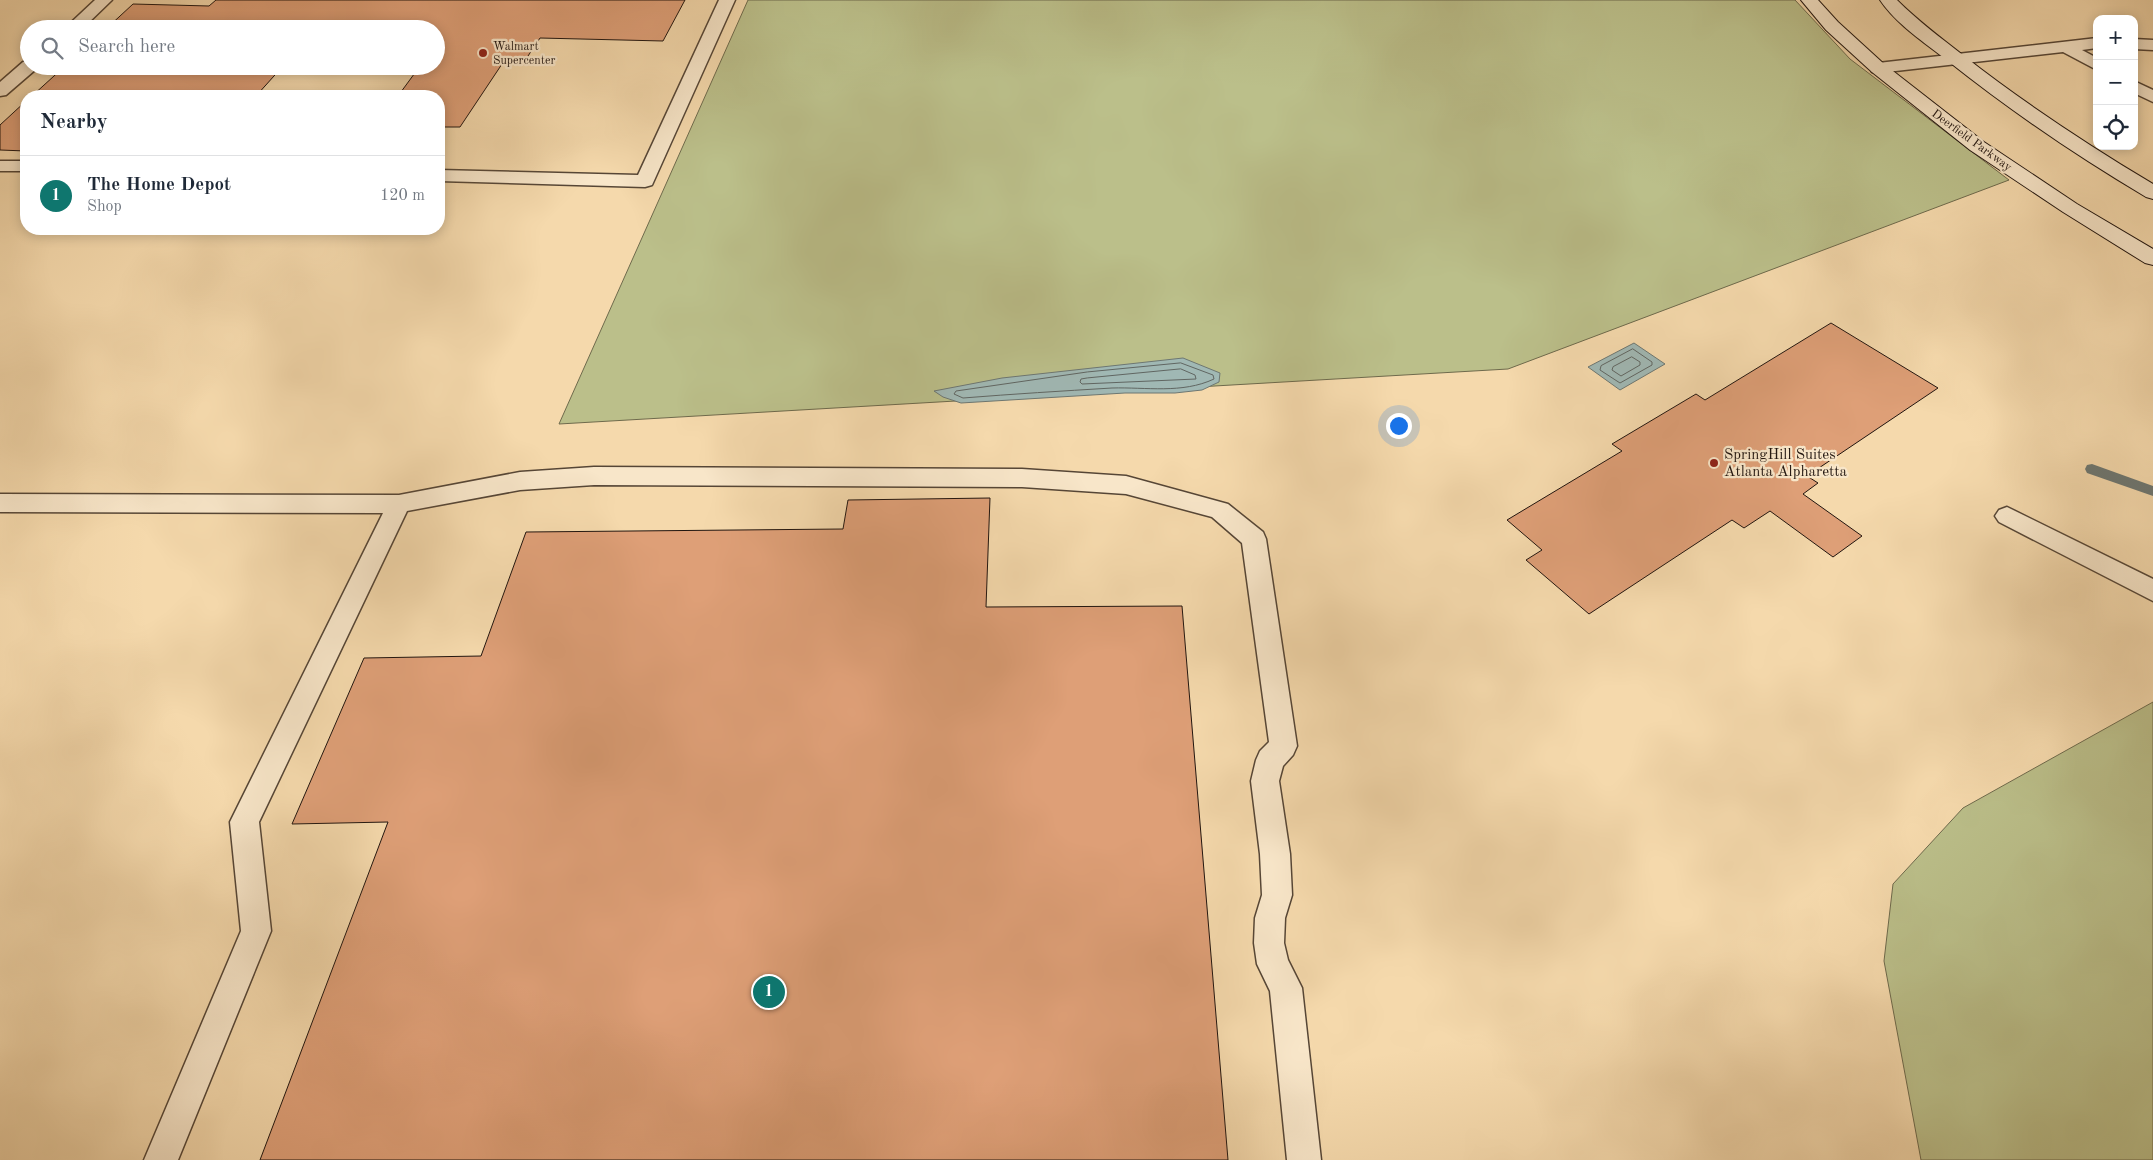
<!DOCTYPE html>
<meta charset="utf-8">
<style>
:root{--surface:#fff;--page:#f2f2f3;--text:#1f2937;--muted:#747a83;--line:#e0e1e3;--accent:#0f766e}
body{margin:0;font-family:"Old Standard TT",serif;background:var(--page);color:var(--text)}
.controls{position:absolute;right:15px;top:15px;display:grid;overflow:hidden;border-radius:10px;box-shadow:0 2px 12px #0003}
.controls button{width:45px;height:45px;display:grid;place-items:center;padding:0;border:0;border-bottom:1px solid var(--line);background:var(--surface);color:var(--text);font:25px sans-serif}
.you{position:absolute;left:1398px;top:425px;width:18px;height:18px;margin:-12px;border:4px solid #fff;border-radius:50%;background:#1a73e8;box-shadow:0 0 0 8px #1a73e833}
.badge{display:grid;place-items:center;width:32px;height:32px;border-radius:50%;background:var(--accent);color:#fff;font-size:16px;font-weight:700}
.pin{position:absolute;translate:-50% -50%;border:2px solid #fff;box-shadow:0 1px 5px #0006}
.list{margin:0;padding:0;list-style:none}
h2{display:flex;justify-content:space-between;align-items:center;height:65px;margin:0;padding:0 20px;font-size:21px}
h2 small{font-size:16px;font-weight:400;color:var(--muted)}
.list li{display:grid;grid-template-columns:32px 1fr auto;gap:15px;align-items:center;box-sizing:border-box;height:80px;padding:0 20px;border-top:1px solid var(--line)}
.list b{display:block;font-size:19px;white-space:nowrap}
.list p{margin:0;font-size:16px;white-space:nowrap;color:var(--muted)}
.list em{font-size:16px;font-style:normal;color:var(--muted)}
.icon{flex:none;width:28px;height:28px;fill:none;stroke:currentColor;stroke-width:2;stroke-linecap:round;stroke-linejoin:round}
.map{position:relative;flex:none;width:2153px;height:1160px;overflow:hidden}
.search{position:absolute;background:var(--surface);box-shadow:0 2px 12px #0003;left:20px;top:20px;width:425px;height:55px;display:flex;align-items:center;gap:12px;box-sizing:border-box;padding:0 18px;border-radius:28px;color:var(--muted);font-size:19px}
.panel{position:absolute;background:var(--surface);box-shadow:0 2px 12px #0003;left:20px;top:90px;width:425px;height:145px;border-radius:20px}
.map>svg:first-child{display:block}
.green{fill:#bbbf8a;stroke:#6e6a4c}
.water{fill:#a0b8b4;stroke:#6d7772}
.lines{fill:none;stroke-linecap:round;stroke-linejoin:round}
.shore{stroke:#606662;stroke-width:1}
.stream{fill:#6d7772;fill-rule:evenodd}
.building{fill:#de9f77;stroke:#21150f}
.service-casing{stroke:#564636;stroke-width:3}
.secondary-casing{stroke:#21150f;stroke-width:2}
.service{fill:#f8e6c9;fill-rule:evenodd}
.secondary{fill:#f8e6c9;fill-rule:evenodd}
.poi-dot{fill:#8f2418;stroke:#f8e6c9;stroke-width:2}
.labels{text-anchor:middle;stroke-width:4.5;stroke-linejoin:round;paint-order:stroke}
.far-poi-label{font-size:12px;fill:#21150f;stroke:#f8e6c9;text-anchor:start}
.far-street-label{font-size:12px;fill:#21150f;stroke:#f8e6c9}
.poi-label{font-size:15px;fill:#21150f;stroke:#f8e6c9;text-anchor:start}
</style>
<div class="map">
<svg width="2153" height="1160" viewBox="0 0 2153 1160">
<rect width="100%" height="100%" fill="#f5d9ac"/>
<filter id="stains"><feTurbulence type="fractalNoise" baseFrequency=".004" numOctaves="4"/><feColorMatrix values="0 0 0 0 .2 0 0 0 0 .09 0 0 0 0 .02 0 0 0 .5 -.17"/></filter>
<radialGradient id="worn" r=".72"><stop offset=".6" stop-color="#630" stop-opacity="0"/><stop offset="1" stop-color="#630" stop-opacity=".3"/></radialGradient>
<path class="green" d="M748 0H1795L1850 59 2009 180 1508 369 559 424Z
M2153 702V1160H1921L1884 961 1893 884 1963 808Z"/>
<path class="water" d="M1634 343 1665 364 1620 390 1588 367Z
M1183 358 1220 373 1219 382 1202 390 1175 393H1125L961 403 943 397 934 391 1002 378Z"/>
<g class="lines">
<path class="shore" d="M1633 349 1652 362V365L1620 383 1600 370 1601 366Z
M1632 357 1640 362V365L1621 376 1612 370 1613 367Z
M1181 363 1213 375 1214 379C1182 394 1146 387 1112 388 1062 391 1013 394 963 398L954 394 956 391 1087 372Z
M1181 369 1195 375 1196 379 1082 384 1080 382 1081 379 1087 378Z"/>
<path class="stream" d="M2092 464 2153 486V496L2087 473 2085 469 2087 465Z"/>
</g>
<path class="building" d="M216 0H685L663 41 540 38 522 65 502 64 460 127H439V96H398L420 66H436V29H106L133 4 209 6Z
M65 66H283L256 96H32Z
M26 101V151L0 150V125Z
M1831 323 1938 388 1807 476 1818 483 1803 494 1862 536 1833 557 1770 511 1744 528 1732 520 1589 614 1526 560 1542 550 1507 520 1622 451 1612 444 1696 394 1705 400Z
M990 498 986 607 1182 606 1228 1160H260L388 822 292 824 364 658 481 656 526 532 843 529 848 500Z"/>
<g class="lines">
<defs>
<path id="service" d="M95 0H112L82 29H64Z
M719 0H735L652 185 645 187 439 181V170L638 175Z
M2097 38V48L2082 50 2097 58V70L2063 52 1878 73 1872 72 1870 68 1872 64 1878 63Z
M2134 39 2153 40V50L2134 49Z
M29 61V66H37L35 70 6 95 0 96V82L23 62Z
M2134 81 2153 90V102L2134 93Z
M0 161H26V171H0Z
M594 467 1022 469 1126 476 1228 504 1263 532 1266 539 1297 746 1293 755 1283 766 1279 781 1290 854 1292 895 1285 918 1284 943 1288 960 1302 988 1321 1160H1287L1270 991 1257 964 1254 943 1255 918 1262 895 1260 854 1251 781 1256 760 1260 751 1269 742 1242 543 1212 517 1126 494 1022 487 594 485 520 490 407 511 259 822 271 931 178 1160H144L241 931 230 822 383 513 0 512V494L399 495 520 472Z
M2007 507 2153 579V601L1999 522 1995 516 1999 510Z"/>
<path id="secondary" d="M1801 0H1818L1838 22 1884 64 1984 142 2077 204 2153 249V265L2145 263 2063 212 1970 150 1872 72 1826 30Z
M1880 0H1897C1918 21 1941 38 1964 56 2024 103 2088 145 2153 184V199L2146 197C2077 156 2011 111 1948 61 1925 43 1896 24 1880 0Z"/>
</defs>
<use href="#service" class="service-casing"/>
<use href="#secondary" class="secondary-casing"/>
<use href="#service" class="service"/>
<use href="#secondary" class="secondary"/>
</g>
<g class="poi-dot">
<circle cx="483" cy="53" r="5"/>
<circle cx="1714" cy="463" r="5"/>
</g>
<g class="labels">
<g class="far-poi-label">
<text x="493" y="50">Walmart<tspan x="493" dy="14">Supercenter</tspan></text>
</g>
<g class="far-street-label">
<text transform="translate(1972 140) rotate(36)" y="4">Deerfield Parkway</text>
</g>
<g class="poi-label">
<text x="1724" y="459">SpringHill Suites<tspan x="1724" dy="17">Atlanta Alpharetta</tspan></text>
</g>
</g>
<rect width="100%" height="100%" filter="url(#stains)"/>
<rect width="100%" height="100%" fill="url(#worn)"/>
</svg>
<div class="controls">
<button>+</button>
<button>−</button>
<button><svg class="icon" aria-label="locate" viewBox="0 0 24 24"><circle cx="12" cy="12" r="6"/><path d="M12 2v4M12 18v4M2 12h4M18 12h4"/></svg></button>
</div>
<div class="you"></div>
<div class="pin badge" style="left:769px;top:992px">1</div>
<div class="search"><svg class="icon" aria-label="search" viewBox="0 0 24 24"><circle cx="10" cy="10" r="6"/><path d="M15 15l6 6"/></svg>Search here</div>
<section class="panel">
<h2>Nearby<small></small></h2>
<ul class="list">
<li><span class="badge">1</span><div><b>The Home Depot</b><p>Shop</p></div><em>120 m</em></li>
</ul>
</section>
</div>
